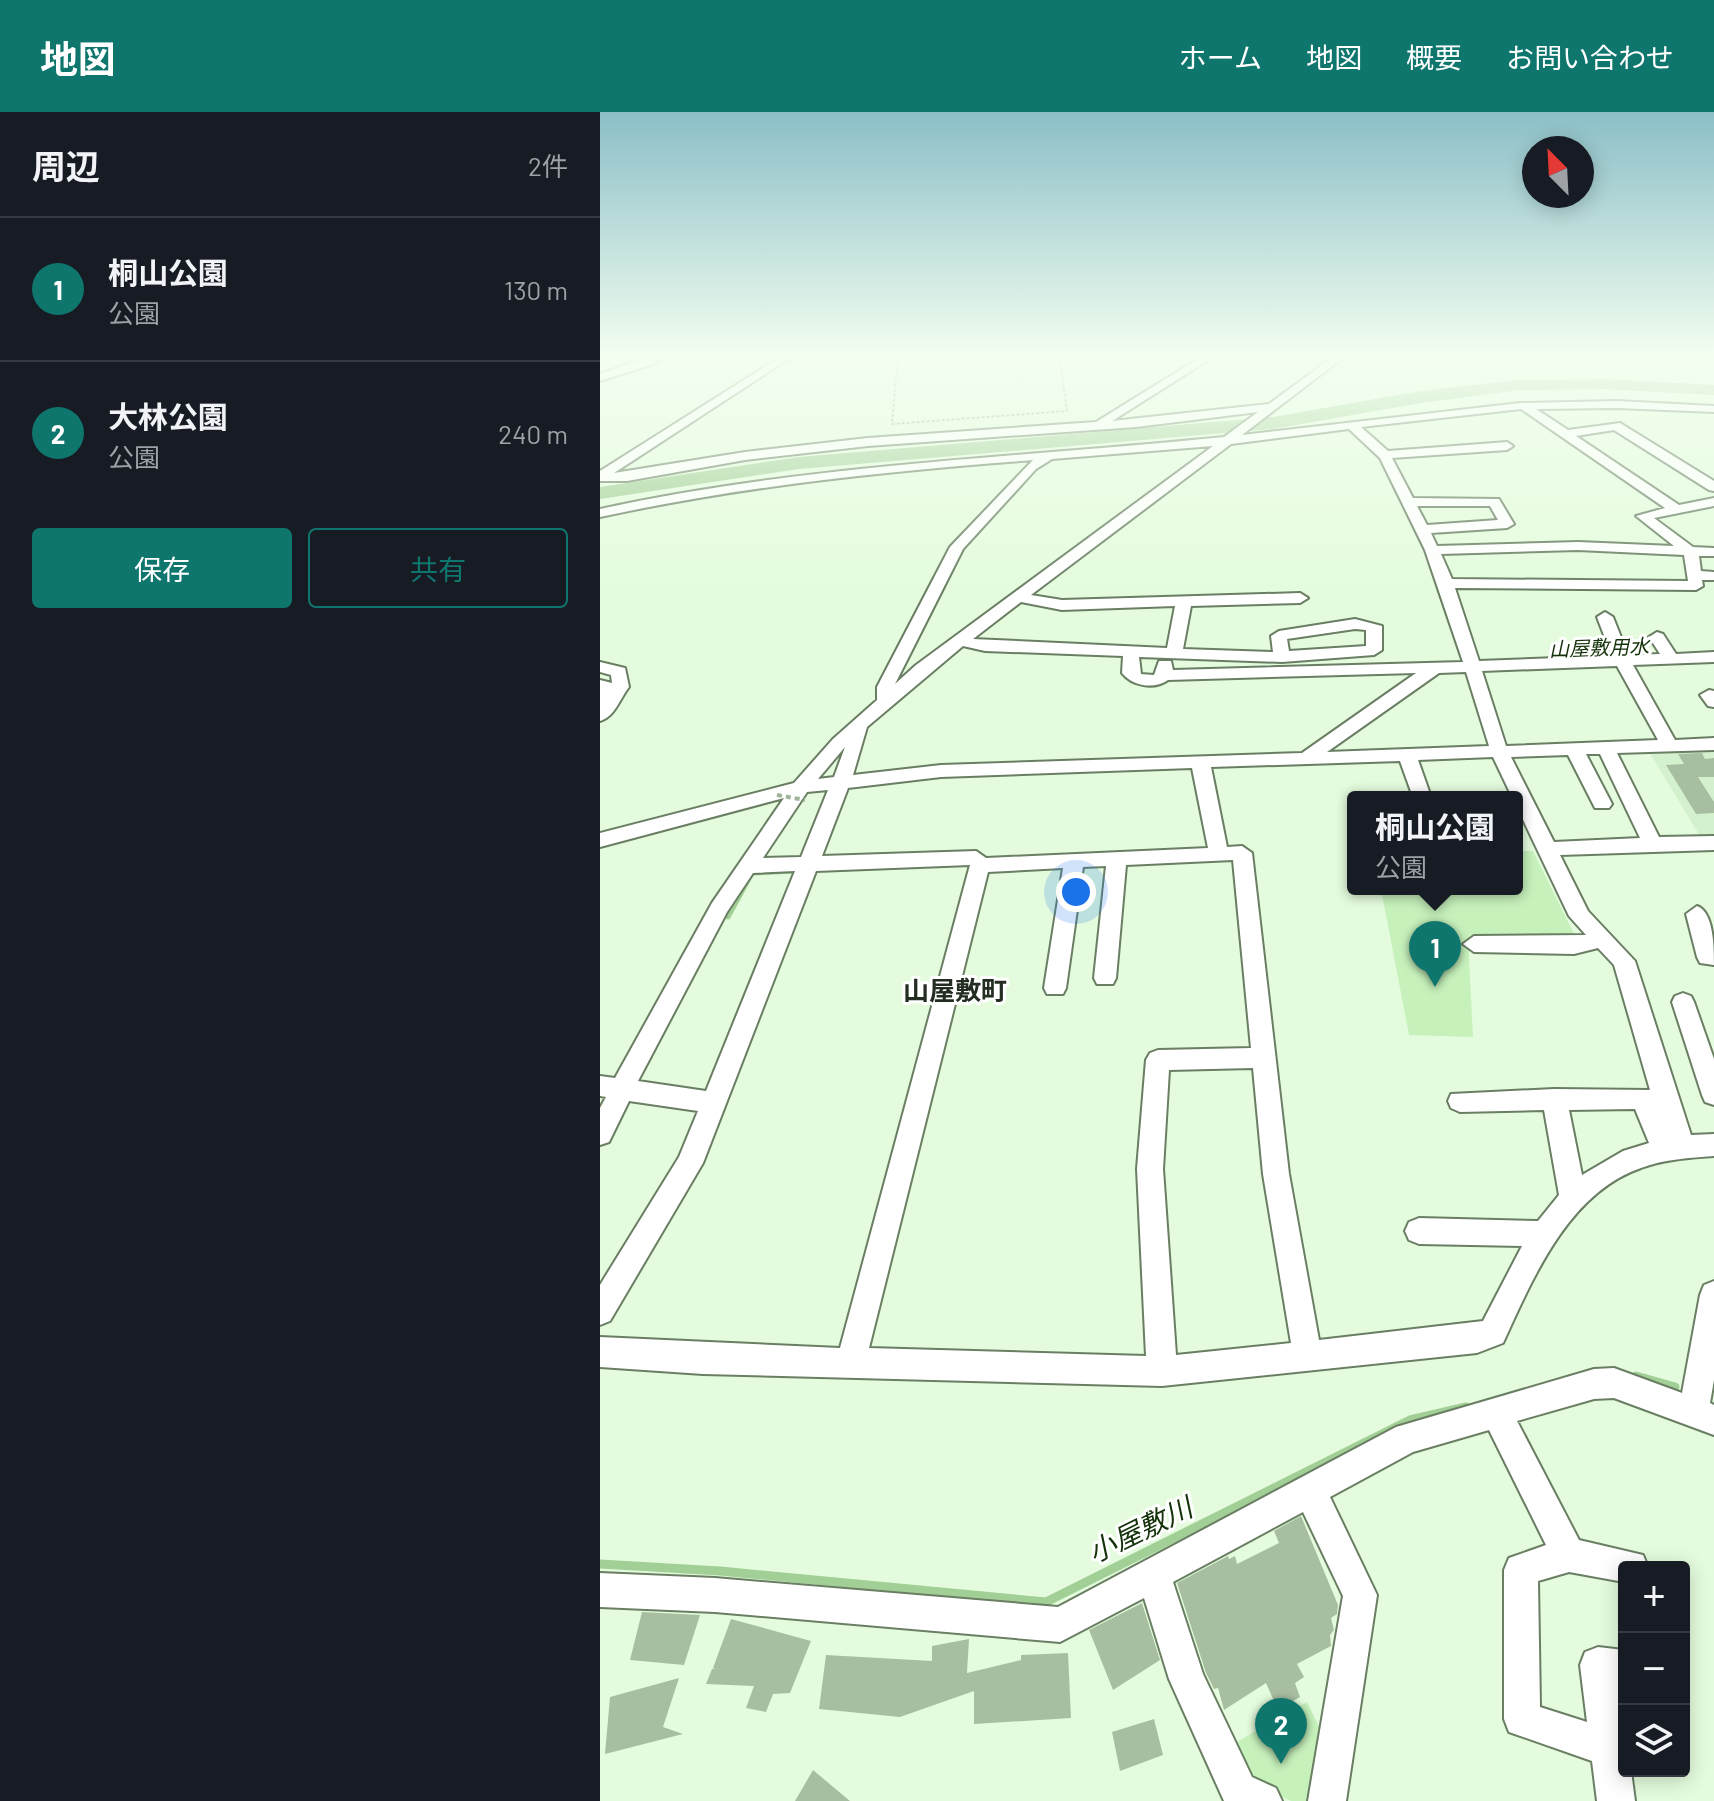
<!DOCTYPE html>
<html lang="ja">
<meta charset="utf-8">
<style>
:root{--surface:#171b24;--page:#20242c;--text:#f1f3f6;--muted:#9ea1a6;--line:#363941;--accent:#0f766e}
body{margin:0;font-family:Barlow,"Noto Sans JP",sans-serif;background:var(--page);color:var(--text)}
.controls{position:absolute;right:24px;bottom:24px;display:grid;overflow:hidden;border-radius:8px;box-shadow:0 4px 20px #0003}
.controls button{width:72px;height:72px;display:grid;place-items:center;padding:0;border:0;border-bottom:2px solid var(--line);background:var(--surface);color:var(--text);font:40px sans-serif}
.compass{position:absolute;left:922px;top:24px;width:72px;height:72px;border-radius:50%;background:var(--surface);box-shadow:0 4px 20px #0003;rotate:336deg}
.you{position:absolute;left:476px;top:780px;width:28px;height:28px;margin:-20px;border:6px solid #fff;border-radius:50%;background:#1a73e8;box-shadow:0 0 0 12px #1a73e833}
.badge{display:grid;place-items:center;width:52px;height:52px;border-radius:50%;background:var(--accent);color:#fff;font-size:26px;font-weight:700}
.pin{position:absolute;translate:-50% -66px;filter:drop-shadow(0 2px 4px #0008)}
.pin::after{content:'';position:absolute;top:42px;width:28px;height:24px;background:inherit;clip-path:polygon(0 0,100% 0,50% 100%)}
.popup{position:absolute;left:747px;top:679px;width:176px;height:104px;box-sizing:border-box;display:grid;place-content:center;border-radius:8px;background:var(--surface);filter:drop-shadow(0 2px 6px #0005);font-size:26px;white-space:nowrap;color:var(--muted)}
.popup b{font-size:30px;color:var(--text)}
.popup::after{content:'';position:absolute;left:50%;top:100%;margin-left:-16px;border:16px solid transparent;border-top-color:var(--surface)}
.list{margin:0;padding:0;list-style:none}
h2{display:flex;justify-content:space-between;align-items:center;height:104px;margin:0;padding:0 32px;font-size:34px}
h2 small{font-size:26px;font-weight:400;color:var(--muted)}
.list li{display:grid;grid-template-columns:52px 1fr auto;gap:24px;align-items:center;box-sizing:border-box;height:144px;padding:0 32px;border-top:2px solid var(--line)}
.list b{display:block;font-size:30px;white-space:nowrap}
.list p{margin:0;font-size:26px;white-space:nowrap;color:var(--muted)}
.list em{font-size:26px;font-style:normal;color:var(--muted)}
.actions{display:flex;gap:16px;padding:24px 32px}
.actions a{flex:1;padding:18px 0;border:2px solid var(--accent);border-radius:8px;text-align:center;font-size:28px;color:var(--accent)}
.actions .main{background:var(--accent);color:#fff}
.icon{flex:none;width:44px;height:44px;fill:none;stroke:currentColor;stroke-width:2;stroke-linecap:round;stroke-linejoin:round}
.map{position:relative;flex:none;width:1114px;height:1689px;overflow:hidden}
header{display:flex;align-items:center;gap:48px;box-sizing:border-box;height:112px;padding:0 40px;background:var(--accent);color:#fff}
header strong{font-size:38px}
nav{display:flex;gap:44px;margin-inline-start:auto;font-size:28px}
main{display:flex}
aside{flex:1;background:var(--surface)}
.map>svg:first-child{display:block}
.built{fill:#d4f1cd}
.green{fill:#c6f1bb}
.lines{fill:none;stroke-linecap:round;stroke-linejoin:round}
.stream-far1{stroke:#a1cf95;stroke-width:5}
.stream{stroke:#a1cf95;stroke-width:9}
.river{fill:#a1cf95;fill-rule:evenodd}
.building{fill:#a8bea1}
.minor-casing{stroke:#697e63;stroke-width:4}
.path{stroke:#a0b39b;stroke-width:2;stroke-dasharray:3 2;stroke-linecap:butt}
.minor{fill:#fff;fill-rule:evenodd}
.path-bridge{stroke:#a0b39b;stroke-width:4;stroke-dasharray:5 4;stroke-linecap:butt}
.labels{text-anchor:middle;stroke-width:6;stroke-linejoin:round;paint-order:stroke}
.far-water-label{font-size:20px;font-style:italic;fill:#14320a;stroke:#fff}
.quarter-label{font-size:26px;font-weight:bold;fill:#242d22;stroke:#fff}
.near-water-label{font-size:28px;font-style:italic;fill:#14320a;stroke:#fff}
</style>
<header>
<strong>地図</strong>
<nav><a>ホーム</a><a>地図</a><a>概要</a><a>お問い合わせ</a></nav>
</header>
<main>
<aside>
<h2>周辺<small>2件</small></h2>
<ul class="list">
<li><span class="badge">1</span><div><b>桐山公園</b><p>公園</p></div><em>130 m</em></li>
<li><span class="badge">2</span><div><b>大林公園</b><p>公園</p></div><em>240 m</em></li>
</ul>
<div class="actions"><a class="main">保存</a><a>共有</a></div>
</aside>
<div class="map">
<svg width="1114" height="1689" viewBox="0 0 1114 1689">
<rect width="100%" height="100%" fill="#e4fcdd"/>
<path class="built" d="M1114 636V723L1100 724 1048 638Z"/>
<path class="green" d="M917 739H933L977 828 868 826 873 925 809 923 781 777H917Z
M707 1590 731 1639 720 1689H691L640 1664 626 1636Z"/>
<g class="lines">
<path class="stream-far1" d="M128 805 152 761 197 759"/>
<path class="stream" d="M1036 1264 1075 1275
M0 1452 120 1459 446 1490 810 1308 866 1295"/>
<path class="river" d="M1005 267 1114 273V283L1005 277 919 278 821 291 673 317 199 357 0 387V375L199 345 673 305 821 279 919 268Z"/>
</g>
<path class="building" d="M1102 641 1105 647 1114 646V665H1098L1114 690V701L1096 702 1066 653 1084 652 1078 642Z
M701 1404 738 1493 737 1502 731 1506 734 1518 730 1523 731 1534 697 1552 704 1565 695 1571 700 1585 678 1598 666 1571 624 1598 618 1576 614 1577 606 1561 577 1471 628 1444 629 1447 635 1444 637 1452 679 1431 674 1419Z
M542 1491 560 1548 513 1578 489 1518Z
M42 1500 100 1503 84 1553 30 1548Z
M131 1507 211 1529 190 1581 173 1582 166 1600 146 1596 154 1574 106 1572 112 1557 116 1556H113Z
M369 1527 367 1561 421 1548V1543L468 1541 471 1606 374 1612V1579L300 1605 219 1597 226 1543 332 1549V1534Z
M79 1566 63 1615 83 1622 5 1642 10 1585Z
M554 1607 563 1643 520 1659 512 1620Z
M213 1658 250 1689H195Z"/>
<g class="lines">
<defs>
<path id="minor" d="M56 242H68L53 252 0 269V262Z
M185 242H196L14 361 145 340 268 326 496 310 606 242H618L512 309 669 292 737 242H748L642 323 920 291 1017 289 1114 294V300L1017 296 936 297 968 318 1020 311 1114 369V379L1109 378 1014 318 976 324 1079 393 1114 386V394L1054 406 1093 435 1114 436V444H1099L1101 459 1114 460V468H1102L1103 474 1096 478 855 476 879 549 1012 544 997 505 1005 500 1013 505 1028 543 1060 542 1049 525 1057 520 1063 522 1076 542 1114 540V550L1033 553 1075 628 1114 626V638L1017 641 1059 725 1114 724V738L960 743 988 799 1035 849 1091 1023 1114 1022V1044C1089 1046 1065 1047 1041 1056 968 1081 933 1166 903 1231L877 1241 562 1274 103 1262 0 1255V1225L240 1236 370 753 216 759 103 1051 10 1209 0 1213V1173L79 1045 98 999 29 989 9 1030 0 1033V996L6 985 0 984V964L15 966 112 791 184 686 0 735V721L194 671 233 627 277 588V575L350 435 433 348C287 359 143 374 0 405V397C207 352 415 346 624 325L658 300 536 315 268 334 145 348 27 369H0V359ZM921 297 1065 396 1036 404 1074 434 978 430 837 434 831 421 907 416 914 412 899 387 813 386 792 346 907 338 913 334 907 330 788 339 761 315ZM749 317 780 346 825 438 863 550 573 558 571 549H559L554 563 541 562 539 545 682 550 774 543 782 538V514L755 507 679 519 671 524 673 540 583 537 591 494 700 491 708 486 700 481 462 488 431 483 631 332ZM613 334 316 553 295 572 363 437 436 357 452 347ZM817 394H890L898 408 827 413ZM978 438 1084 443 1088 469 852 467 841 442ZM421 490 462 498 575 494 567 536 373 527ZM755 517 766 518V534L689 539 687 527ZM363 534 385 539 523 544 522 561C532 574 554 578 568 568L816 561 702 641 341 653 253 663 267 615ZM1017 554 1058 628 906 634 882 559ZM866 560 889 634 727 640 839 561ZM245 635 234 665 218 667ZM986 642H1000L1040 726 954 730 911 645 968 643 995 696H1009L1012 692ZM893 645 912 685H917V695L969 804 986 823 874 824 863 832 874 840 974 842 998 836 1014 853 1050 978 954 977 851 982 848 989 851 996 860 1000 944 998 959 1083 938 1109 819 1106 809 1110 805 1119 809 1128 819 1132 922 1134 883 1209 719 1228 689 1062 652 741 642 734 627 735 611 655 800 649 813 685H831L818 648ZM592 656 608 736 386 746 376 739 222 744 248 676 341 665ZM228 678 201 745 163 746 207 680ZM633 748 651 936 558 938 550 941 546 948 537 1057 546 1244 269 1236 388 760 463 756 444 876 447 882H463L466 876 483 755 506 754 494 866 497 872H513L516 866 526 753ZM195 759 106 979 38 969 127 800 153 761ZM653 956 663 1062 691 1231 576 1243 563 1057 569 958ZM1035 997 1049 1031 1023 1039 982 1063 969 998Z
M0 550 25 556 29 575C20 586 15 605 0 609V568L12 571 11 563 0 560Z
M1109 578 1114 579V595L1108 594 1100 583Z
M1097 794C1114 800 1114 836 1114 853L1100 851 1097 845 1086 802Z
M1083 881 1091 884 1094 890 1114 947V993L1105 990 1102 983 1072 890 1075 884Z
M1114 1169V1268L1110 1291 1114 1293V1323L1014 1286 994 1287 917 1309 979 1428 1043 1443 1048 1455H1024V1470L969 1460 938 1469 940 1595 987 1610 980 1553 985 1540 998 1535 1024 1538V1574L1019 1573 1024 1611V1659H1031L1035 1689H997L992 1649 909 1620 904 1607V1458L909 1446 946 1433 889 1318 813 1340 730 1385 777 1483 746 1689H708L743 1484 703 1400 573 1470 603 1562 652 1665 676 1676 682 1689H624L569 1567 544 1486 460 1530 115 1500 0 1495V1461L115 1466 458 1495 796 1315 994 1257 1014 1256 1082 1281 1100 1183 1104 1173Z"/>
</defs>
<use href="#minor" class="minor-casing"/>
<path class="path" d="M298 242 292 312 467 299 459 242"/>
<use href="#minor" class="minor"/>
<path class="path-bridge" d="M177 683 205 688"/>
</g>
<linearGradient id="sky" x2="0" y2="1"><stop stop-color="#8bbfc7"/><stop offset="0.51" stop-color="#f3fef0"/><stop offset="1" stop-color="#f3fef0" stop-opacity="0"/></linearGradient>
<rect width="1114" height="478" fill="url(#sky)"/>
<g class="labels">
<g class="far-water-label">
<text transform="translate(999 536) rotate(-2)" y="7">山屋敷用水</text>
</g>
<g class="quarter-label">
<text x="355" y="888">山屋敷町</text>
</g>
<g class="near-water-label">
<text transform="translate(540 1418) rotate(-26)" y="10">小屋敷川</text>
</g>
</g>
</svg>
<div class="controls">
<button>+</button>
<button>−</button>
<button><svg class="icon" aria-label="layers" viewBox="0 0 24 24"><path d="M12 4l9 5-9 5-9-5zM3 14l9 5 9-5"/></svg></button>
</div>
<svg class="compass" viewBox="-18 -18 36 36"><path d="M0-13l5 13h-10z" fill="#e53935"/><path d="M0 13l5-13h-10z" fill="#9ea1a6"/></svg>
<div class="you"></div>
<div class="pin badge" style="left:835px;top:875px">1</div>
<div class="popup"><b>桐山公園</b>公園</div>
<div class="pin badge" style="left:681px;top:1652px">2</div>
</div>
</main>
